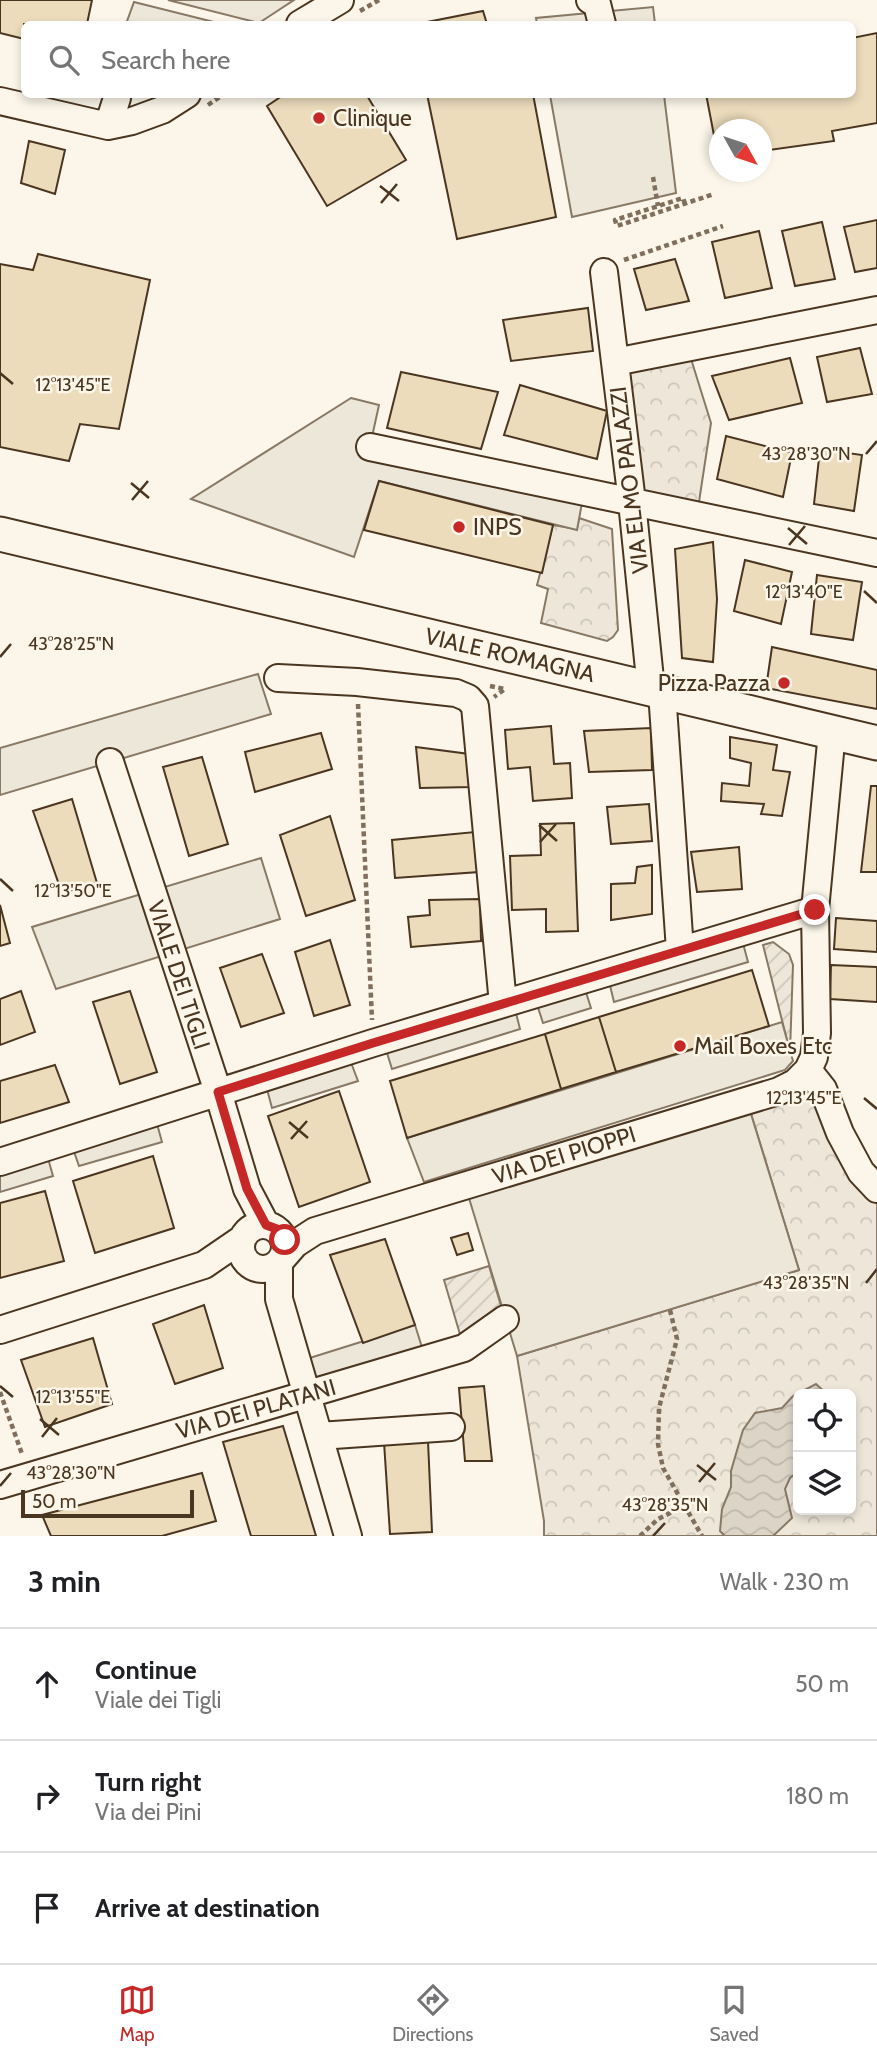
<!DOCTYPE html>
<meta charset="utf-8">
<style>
:root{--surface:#fff;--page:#f2f2f2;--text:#202124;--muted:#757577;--line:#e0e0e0;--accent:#c62828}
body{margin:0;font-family:Cabin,sans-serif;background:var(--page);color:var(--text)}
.controls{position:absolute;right:21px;bottom:21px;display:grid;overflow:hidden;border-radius:10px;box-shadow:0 4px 10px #0003}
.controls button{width:63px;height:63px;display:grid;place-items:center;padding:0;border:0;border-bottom:2px solid var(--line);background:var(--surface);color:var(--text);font:35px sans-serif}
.compass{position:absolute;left:709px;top:119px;width:63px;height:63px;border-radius:50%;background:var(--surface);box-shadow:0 4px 10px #0003;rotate:130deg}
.scale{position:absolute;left:21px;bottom:18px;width:173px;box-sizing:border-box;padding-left:7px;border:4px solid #4a3520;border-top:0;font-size:19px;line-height:24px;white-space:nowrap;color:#4a3520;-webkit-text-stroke:5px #fbf6e9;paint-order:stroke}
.stop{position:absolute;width:21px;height:21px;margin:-16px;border:5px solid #c62828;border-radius:50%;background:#fff}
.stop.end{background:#c62828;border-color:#fff;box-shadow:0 2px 7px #0008}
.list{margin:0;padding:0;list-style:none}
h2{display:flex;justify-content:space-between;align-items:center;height:91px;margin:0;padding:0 28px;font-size:30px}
h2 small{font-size:23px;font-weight:400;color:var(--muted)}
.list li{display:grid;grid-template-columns:46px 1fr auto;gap:21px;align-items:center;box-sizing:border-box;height:112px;padding:0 28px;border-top:2px solid var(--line)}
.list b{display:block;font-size:26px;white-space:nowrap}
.list p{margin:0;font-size:23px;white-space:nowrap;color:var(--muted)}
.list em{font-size:23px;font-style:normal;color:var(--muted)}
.icon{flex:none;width:38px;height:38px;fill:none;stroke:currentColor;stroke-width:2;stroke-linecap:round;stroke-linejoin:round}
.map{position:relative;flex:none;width:877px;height:1536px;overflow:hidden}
.search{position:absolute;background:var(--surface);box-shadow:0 4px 10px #0003;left:21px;right:21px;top:21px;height:77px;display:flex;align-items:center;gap:18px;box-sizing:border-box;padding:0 24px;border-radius:10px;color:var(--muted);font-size:26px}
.sheet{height:427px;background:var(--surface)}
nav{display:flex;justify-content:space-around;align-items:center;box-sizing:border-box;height:98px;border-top:2px solid var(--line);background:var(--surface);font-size:19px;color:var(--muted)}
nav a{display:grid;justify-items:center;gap:4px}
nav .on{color:var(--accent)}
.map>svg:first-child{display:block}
.park{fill:url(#park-crowns);stroke:#887966;stroke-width:2;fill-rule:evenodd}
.garden{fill:url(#garden-furrows);stroke:#887966;stroke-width:2}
.parking{fill:#ede7d9;stroke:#887966;stroke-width:2}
.water{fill:url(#water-waves);stroke:#887966;stroke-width:2}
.building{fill:#ecdcbc;stroke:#4a3520;stroke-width:2}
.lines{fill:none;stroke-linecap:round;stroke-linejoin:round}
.minor-casing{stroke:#4a3520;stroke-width:30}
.major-casing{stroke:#4a3520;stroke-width:37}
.path{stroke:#7f6f5c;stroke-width:4.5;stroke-dasharray:5 3.5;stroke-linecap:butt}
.minor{stroke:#fbf6e9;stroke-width:26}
.major{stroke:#fbf6e9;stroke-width:33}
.route{stroke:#c62828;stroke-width:9}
.ticks{fill:none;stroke:#4a3520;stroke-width:2.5}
.poi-dot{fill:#c62828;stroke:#fbf6e9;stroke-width:2.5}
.labels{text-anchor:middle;stroke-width:5;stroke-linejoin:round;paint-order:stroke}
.poi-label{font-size:23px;fill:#4a3520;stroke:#fbf6e9;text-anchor:start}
.street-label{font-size:23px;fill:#4a3520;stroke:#fbf6e9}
.ticks-label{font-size:18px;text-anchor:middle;fill:#4a3520;stroke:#fbf6e9;stroke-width:5;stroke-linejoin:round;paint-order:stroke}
</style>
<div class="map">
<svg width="877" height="1536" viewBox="0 0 877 1536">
<defs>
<pattern id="park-crowns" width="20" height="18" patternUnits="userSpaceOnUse" patternTransform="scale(1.75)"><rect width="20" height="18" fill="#ede6d9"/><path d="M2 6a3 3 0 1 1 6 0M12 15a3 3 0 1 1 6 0" fill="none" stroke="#cdc6ba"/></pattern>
<pattern id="garden-furrows" width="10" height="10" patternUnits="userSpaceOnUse" patternTransform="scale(1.75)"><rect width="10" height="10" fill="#ede6d9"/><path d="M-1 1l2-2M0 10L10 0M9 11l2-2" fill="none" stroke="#cdc6ba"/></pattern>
<pattern id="water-waves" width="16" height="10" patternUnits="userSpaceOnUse" patternTransform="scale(1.75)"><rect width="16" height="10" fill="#dcd4c6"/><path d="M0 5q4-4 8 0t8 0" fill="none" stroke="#beb7aa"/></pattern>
</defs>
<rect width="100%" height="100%" fill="#fbf6e9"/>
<path class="park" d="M687 346 711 423 697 515 632 502 615 362Z
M579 518 612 529 618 630 613 637 607 641 541 623 548 589 537 585 553 525 577 529Z
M808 1070 877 1191V1536H544V1521L517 1356 799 1270 747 1101ZM798 1394H851V1510H798Z"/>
<path class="garden" d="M773 942 789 954 793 965 790 1052 763 945Z
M489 1266 505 1319 464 1348 444 1280Z"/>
<path class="parking" d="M168 0H294L259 23Z
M134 2 214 22V24H126Z
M653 7 655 24H537L536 18Z
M550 95H664L676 193 572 217Z
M351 398 379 405 370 446 584 492 577 530 379 481 354 557 191 499Z
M258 674 271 714 0 795V748Z
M261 858 280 919 56 989 32 927Z
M740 932 748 962 614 1002 607 973Z
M582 980 591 1008 543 1023 534 995Z
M513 1001 520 1029 392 1069 383 1040Z
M782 1022 793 1061 785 1070 424 1182 407 1138Z
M347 1052 358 1081 272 1108 264 1078Z
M747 1101 799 1270 517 1356 465 1185Z
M154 1113 162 1142 79 1166 70 1140Z
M45 1148 53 1176 0 1192V1162Z
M415 1325 426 1360 307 1395 297 1362Z"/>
<path class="water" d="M816 1384 827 1394H798V1472L790 1478 785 1489 792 1518 773 1536H725L720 1531 722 1509 731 1487V1471L743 1430 755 1413 782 1408 793 1396Z"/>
<path class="building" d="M0 0H92L87 24H24V39L0 33Z
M483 11 487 24H417Z
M877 33V123L832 131 834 141 762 151V130H720L718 156 706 94H852V38Z
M285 94H366L406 160 327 206 267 106Z
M427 94H533L556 217 457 239Z
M29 141 65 150 55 194 21 183Z
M877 220V268L855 272 844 227Z
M822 222 835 279 795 286 782 231Z
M759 231 772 288 725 298 712 242Z
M38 254 150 280 119 429 80 424 69 461 0 447V264L33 270Z
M675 259 689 301 646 310 634 269Z
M588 308 593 351 511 361 503 320Z
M860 348 872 394 827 402 817 357Z
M790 358 802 403 729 420 712 376Z
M401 372 498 392 481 449 387 428Z
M520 385 607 411 597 459 504 435Z
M726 436 792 453 783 497 717 479Z
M820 449 862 455 854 511 814 504Z
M379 481 553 525 542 573 364 530Z
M713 542 717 599 713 662 682 658 675 549Z
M745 560 792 572 781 624 734 611Z
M817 575 862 582 853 640 811 634Z
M772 647 877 670V709L766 688Z
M551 726 554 764 570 763 572 798 533 801 530 767 508 769 505 730Z
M651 728 652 770 589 772 584 731Z
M321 733 332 769 255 792 245 752Z
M730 737 777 745 773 770 790 772 782 816 761 814 764 804 721 801 722 783 749 786 751 763 730 758Z
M416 747 469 754 473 787 420 788Z
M202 757 228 844 189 856 163 767Z
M871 786H877V872H861Z
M72 799 97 883 62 893 33 811Z
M649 804 652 841 611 844 607 807Z
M330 816 355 900 306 916 280 835Z
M574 823 578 931 546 932V909L512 910 510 856 541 855 540 824Z
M475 832 479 872 395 878 392 840Z
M739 847 742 889 697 892 691 852Z
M652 865V914L611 920V884L635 883 637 867Z
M480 899 481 941 411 947 408 917 430 915 429 900Z
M0 905 10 943 0 946Z
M836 918 877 921V952L834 949Z
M330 940 350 1005 314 1016 295 952Z
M262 954 284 1013 241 1027 220 968Z
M831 965 877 967V1002L830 999Z
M752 970 769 1026 616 1072 599 1017Z
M21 991 35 1032 0 1045V999Z
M130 991 157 1072 120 1084 93 1002Z
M599 1017 616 1072 561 1089 545 1034Z
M545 1034 561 1089 407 1138 390 1081Z
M55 1065 69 1102 0 1123V1081Z
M339 1091 370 1182 299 1207 268 1116Z
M153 1156 174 1228 95 1253 73 1181Z
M45 1191 64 1261 0 1278V1203Z
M468 1233 473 1250 457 1255 451 1238Z
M385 1239 415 1325 363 1343 330 1255Z
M204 1305 223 1368 175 1384 153 1324Z
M93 1338 112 1404 45 1427 21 1360Z
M484 1386 492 1461H465L459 1388Z
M283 1426 316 1536H251L223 1442Z
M428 1441 432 1532 390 1534 384 1442Z
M202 1473 216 1521 162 1536H51L42 1515Z"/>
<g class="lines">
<defs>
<path id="minor" d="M590 0 597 4 602 24
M300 24 340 0
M0 101 108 126 132 121 162 110 187 94
M108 126 117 98
M604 272 632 502 651 689
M615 362 877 310
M370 447 877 553
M278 678 357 682 456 693 468 698 475 706 503 1004
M662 692 680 950
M110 762 218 1092 247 1189 266 1225
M808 1070 823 1089 840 1133 861 1172 877 1189
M0 1162 373 1043 815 910
M241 1247a22 22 0 1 1 44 0a22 22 0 1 1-44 0Z
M281 1260 295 1244 315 1231 779 1091 795 1083 808 1070 814 1057 817 1033 815 910 832 732
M279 1262V1299L348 1536
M0 1330 204 1265 242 1239
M319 1436 451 1427
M0 1485 464 1348 505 1319"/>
<path id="major" d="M0 534 877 743"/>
</defs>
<use href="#minor" class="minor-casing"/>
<use href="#major" class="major-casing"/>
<path class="path" d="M360 11 379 0
M208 105 224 94
M653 177 658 206
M685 204 683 198 615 220 617 226 714 194
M624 260 723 226
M490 686 505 689 494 697
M358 704 372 1020
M670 1310 677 1339 659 1408 658 1444 663 1468 702 1536
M0 1392 22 1454
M640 1536 658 1519 684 1506"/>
<use href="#minor" class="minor"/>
<use href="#major" class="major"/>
</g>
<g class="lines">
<path class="route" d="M285 1240 277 1229 266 1225 247 1189 218 1092 373 1043 815 910"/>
</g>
<path class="ticks" d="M380 186 399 201M381 203 397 184M0 373 13 384M866 454 877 441M131 483 149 498M132 500 148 481M788 528 807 544M789 545 805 526M864 591 877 603M0 657 11 644M539 825 557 841M540 842 556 824M0 879 13 891M864 1098 877 1109M289 1122 308 1138M291 1139 307 1121M866 1283 877 1269M0 1386 13 1397M40 1419 59 1435M42 1437 57 1418M697 1465 716 1480M699 1482 715 1463M0 1486 11 1473M653 1536 665 1523"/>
<g class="poi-dot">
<circle cx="319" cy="118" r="7"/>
<circle cx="459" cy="527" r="7"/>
<circle cx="784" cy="683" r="7"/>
<circle cx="680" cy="1046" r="7"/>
</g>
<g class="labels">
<g class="poi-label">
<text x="333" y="126">Clinique</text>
<text x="473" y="535">INPS</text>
<text x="770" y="691" text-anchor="end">Pizza Pazza</text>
<text x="694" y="1054">Mail Boxes Etc</text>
</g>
<g class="street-label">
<text transform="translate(629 480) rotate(-97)" y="8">VIA ELMO PALAZZI</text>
<text transform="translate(510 655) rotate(13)" y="8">VIALE ROMAGNA</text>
<text transform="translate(179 975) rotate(72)" y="8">VIALE DEI TIGLI</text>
<text transform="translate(564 1155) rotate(-17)" y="8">VIA DEI PIOPPI</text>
<text transform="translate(256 1409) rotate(-16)" y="8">VIA DEI PLATANI</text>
</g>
</g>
<g class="ticks-label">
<text x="73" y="391">12°13'45"E</text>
<text x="806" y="460">43°28'30"N</text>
<text x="804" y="598">12°13'40"E</text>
<text x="71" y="650">43°28'25"N</text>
<text x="73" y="897">12°13'50"E</text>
<text x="804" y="1104">12°13'45"E</text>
<text x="806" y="1289">43°28'35"N</text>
<text x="73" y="1403">12°13'55"E</text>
<text x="71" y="1479">43°28'30"N</text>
<text x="665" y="1511">43°28'35"N</text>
</g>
</svg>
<div class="controls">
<button><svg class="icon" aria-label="locate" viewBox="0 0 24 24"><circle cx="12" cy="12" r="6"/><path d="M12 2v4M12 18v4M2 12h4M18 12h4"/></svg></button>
<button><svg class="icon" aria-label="layers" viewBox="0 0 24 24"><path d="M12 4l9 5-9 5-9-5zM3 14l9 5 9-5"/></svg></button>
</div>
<svg class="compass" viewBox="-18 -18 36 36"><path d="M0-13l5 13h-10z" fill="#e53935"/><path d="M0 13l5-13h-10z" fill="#757577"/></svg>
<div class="scale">50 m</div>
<div class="stop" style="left:285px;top:1240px"></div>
<div class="stop end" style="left:815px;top:910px"></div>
<div class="search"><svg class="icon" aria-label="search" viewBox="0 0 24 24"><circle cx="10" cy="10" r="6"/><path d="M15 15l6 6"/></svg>Search here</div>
</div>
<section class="sheet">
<h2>3 min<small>Walk · 230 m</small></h2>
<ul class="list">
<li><svg class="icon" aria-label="ahead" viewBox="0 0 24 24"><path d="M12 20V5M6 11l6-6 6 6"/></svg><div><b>Continue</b><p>Viale dei Tigli</p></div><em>50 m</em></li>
<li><svg class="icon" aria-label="right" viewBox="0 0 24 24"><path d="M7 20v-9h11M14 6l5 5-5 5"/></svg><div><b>Turn right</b><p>Via dei Pini</p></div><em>180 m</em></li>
<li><svg class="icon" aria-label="arrive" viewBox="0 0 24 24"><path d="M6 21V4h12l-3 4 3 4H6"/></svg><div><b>Arrive at destination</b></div></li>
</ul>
</section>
<nav>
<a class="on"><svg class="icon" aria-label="map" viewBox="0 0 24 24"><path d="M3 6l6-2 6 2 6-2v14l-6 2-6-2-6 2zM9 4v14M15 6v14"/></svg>Map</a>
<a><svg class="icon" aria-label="directions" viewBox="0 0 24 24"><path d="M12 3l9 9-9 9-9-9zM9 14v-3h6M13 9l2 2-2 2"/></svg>Directions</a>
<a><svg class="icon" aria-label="saved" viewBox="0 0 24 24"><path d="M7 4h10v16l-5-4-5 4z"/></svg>Saved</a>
</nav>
